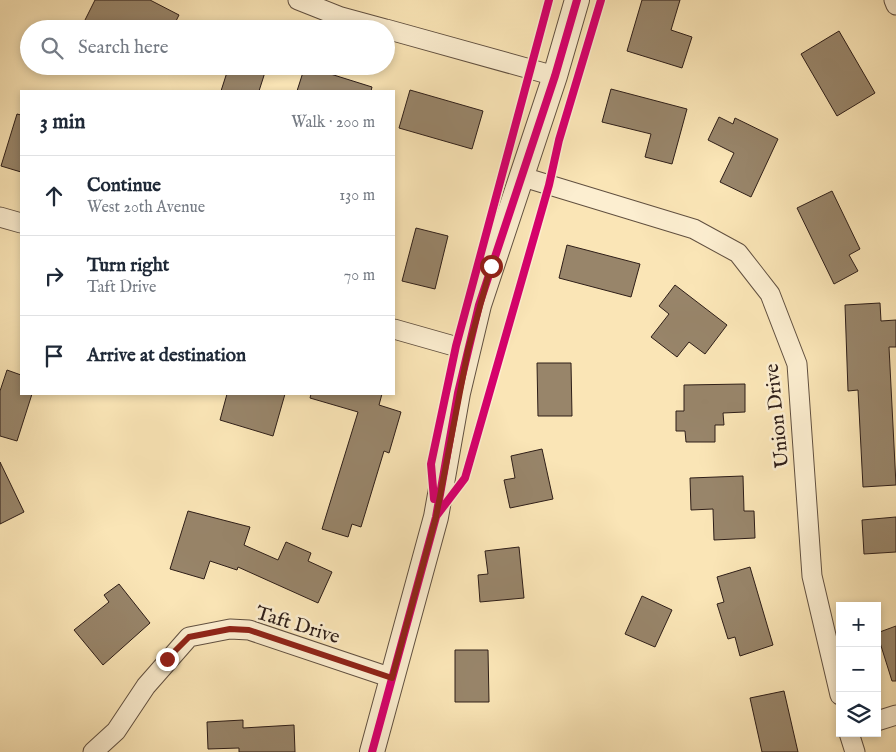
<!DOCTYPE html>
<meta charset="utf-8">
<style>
:root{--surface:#fff;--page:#f6f6f7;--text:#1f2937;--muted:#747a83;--line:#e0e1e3}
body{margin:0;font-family:"IM FELL English",serif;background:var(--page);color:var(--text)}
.controls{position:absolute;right:15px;bottom:15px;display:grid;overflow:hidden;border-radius:0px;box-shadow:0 2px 8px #0003}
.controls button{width:45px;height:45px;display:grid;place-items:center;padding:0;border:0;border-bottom:1px solid var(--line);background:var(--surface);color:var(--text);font:25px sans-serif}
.stop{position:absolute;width:15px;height:15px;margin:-11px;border:4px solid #8f2418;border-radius:50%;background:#fff}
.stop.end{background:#8f2418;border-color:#fff;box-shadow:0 1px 5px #0008}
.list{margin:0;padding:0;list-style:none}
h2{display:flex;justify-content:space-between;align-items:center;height:65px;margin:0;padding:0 20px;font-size:21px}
h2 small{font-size:16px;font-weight:400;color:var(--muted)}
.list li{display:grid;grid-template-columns:32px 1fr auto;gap:15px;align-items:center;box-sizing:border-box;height:80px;padding:0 20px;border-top:1px solid var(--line)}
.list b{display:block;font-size:19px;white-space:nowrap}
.list p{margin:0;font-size:16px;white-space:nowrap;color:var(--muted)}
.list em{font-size:16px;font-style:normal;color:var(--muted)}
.icon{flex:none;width:28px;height:28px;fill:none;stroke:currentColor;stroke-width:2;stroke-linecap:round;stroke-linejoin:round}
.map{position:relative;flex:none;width:896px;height:752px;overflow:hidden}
.search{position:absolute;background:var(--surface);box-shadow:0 2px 8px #0003;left:20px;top:20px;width:375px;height:55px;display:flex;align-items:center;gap:12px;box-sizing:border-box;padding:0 18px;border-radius:28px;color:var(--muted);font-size:19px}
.panel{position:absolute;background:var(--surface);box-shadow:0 2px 8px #0003;left:20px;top:90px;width:375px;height:305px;border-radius:0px}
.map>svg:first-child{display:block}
.building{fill:#98856a;stroke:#2e1e18}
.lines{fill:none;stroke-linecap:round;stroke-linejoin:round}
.minor-casing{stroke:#615040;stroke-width:21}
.tertiary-casing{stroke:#615040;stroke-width:26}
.minor{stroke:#fceed0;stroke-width:19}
.tertiary{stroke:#fceed0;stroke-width:24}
.cycleway-casing{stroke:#fceed0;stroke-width:11}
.cycleway{stroke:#d6006c;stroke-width:8}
.route{stroke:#8f2418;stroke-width:6}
.labels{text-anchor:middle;stroke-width:5;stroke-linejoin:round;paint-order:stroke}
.street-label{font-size:20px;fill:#2e1e18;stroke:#fceed0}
</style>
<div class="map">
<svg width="896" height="752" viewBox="0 0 896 752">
<rect width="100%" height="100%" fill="#fae5b6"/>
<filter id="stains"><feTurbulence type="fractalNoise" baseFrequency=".004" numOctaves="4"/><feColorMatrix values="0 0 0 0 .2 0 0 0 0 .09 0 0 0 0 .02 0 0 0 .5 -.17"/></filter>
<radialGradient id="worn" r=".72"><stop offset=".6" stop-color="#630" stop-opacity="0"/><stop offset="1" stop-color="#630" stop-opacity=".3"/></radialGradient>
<path class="building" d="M95 0H150L179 15 172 29H94L83 24Z
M642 0H680L671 30 692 37 682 68 627 51Z
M839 31 875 93 837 116 801 54Z
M229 66H267L259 91H221Z
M305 66 372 87 371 91H297Z
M611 89 687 109 672 164 645 157 651 134 602 122Z
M410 90 483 111 472 149 399 128Z
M17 114 21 115V172L1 166Z
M719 117 733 124 735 118 778 139 751 197 720 182 734 153 708 140Z
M832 191 860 249 849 255 858 271 834 284 797 208Z
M416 228 448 236 435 289 402 281Z
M567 245 640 264 631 297 559 278Z
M675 285 727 325 705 354 689 342 677 357 651 337 669 314 659 306Z
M880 303 881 321 896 320V347H889L896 485 863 487 858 390 848 391 845 305Z
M537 363H571L572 416H538Z
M7 370 21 375V394H32L17 441 0 436V391Z
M745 384V412L723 413 724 425H715V442H686L685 431H676V411H684V385Z
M227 394H285L273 436 220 420Z
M311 394H382L379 405 401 412 389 453 384 451 361 527 352 524 348 537 322 529 358 412 310 398Z
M542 449 553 499 510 508 504 480 515 478 511 456Z
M0 462 24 512 0 524Z
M743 476 744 511H754L755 538 714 540 713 509 691 510 690 478Z
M188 511 250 527 244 545 278 560 286 542 311 553 308 561 332 572 318 603 238 567 237 570 210 561 204 579 170 569Z
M896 517V552L864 554 862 520Z
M519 547 524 598 480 602 478 575 488 574 485 551Z
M750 567 773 645 740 656 735 637 728 639 717 604 724 602 717 577Z
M119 584 150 623 103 665 74 630 109 602 104 595Z
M642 596 672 610 655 647 625 634Z
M896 626V681H892L877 633Z
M455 650H488L489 702H455Z
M784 691 798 752H762L750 698Z
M243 720V728L294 725 295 752H239V748L208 749 207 722Z"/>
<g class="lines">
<defs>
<path id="minor" d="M298 0 341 17 385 29
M894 0 896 5
M386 29 555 76
M523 177 694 229 738 253 770 294 797 364 812 576 840 695
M0 217 21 223
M394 329 468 350
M877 721 896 715
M849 733 855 752
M93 752 116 731 146 686 189 637 230 629 249 630 392 678"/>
<path id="tertiary" d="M372 752 436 517 458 393 479 305 555 76 577 0"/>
</defs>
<use href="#minor" class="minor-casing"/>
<use href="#tertiary" class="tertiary-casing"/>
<use href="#minor" class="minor"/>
<use href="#tertiary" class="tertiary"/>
<defs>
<path id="cycleway" d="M434 499 431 464 456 346 549 0
M437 515 465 478 549 185 559 140 601 0
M372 752 436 517 458 393 479 305 555 76 577 0"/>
</defs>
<use href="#cycleway" class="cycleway-casing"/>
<use href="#cycleway" class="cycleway"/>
</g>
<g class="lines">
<path class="route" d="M167 659 189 637 230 629 249 630 392 678 436 517 468 350 491 266"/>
</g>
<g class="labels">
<g class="street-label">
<text transform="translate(776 416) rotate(-96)" y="7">Union Drive</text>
<text transform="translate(298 624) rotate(17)" y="7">Taft Drive</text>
</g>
</g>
<rect width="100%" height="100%" filter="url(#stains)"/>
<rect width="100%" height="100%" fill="url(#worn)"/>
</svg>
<div class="controls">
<button>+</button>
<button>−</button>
<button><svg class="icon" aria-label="layers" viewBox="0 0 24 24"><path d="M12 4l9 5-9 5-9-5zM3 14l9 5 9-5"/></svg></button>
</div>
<div class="stop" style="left:491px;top:266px"></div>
<div class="stop end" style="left:167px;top:659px"></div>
<div class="search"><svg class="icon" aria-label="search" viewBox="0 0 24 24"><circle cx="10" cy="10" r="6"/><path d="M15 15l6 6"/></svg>Search here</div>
<section class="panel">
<h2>3 min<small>Walk · 200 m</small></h2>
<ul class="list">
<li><svg class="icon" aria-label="ahead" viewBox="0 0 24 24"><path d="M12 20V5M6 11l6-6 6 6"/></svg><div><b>Continue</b><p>West 20th Avenue</p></div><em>130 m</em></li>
<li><svg class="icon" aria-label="right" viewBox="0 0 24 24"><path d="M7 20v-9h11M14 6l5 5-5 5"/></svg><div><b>Turn right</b><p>Taft Drive</p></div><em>70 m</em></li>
<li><svg class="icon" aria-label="arrive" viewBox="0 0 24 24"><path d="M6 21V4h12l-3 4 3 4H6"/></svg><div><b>Arrive at destination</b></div></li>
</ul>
</section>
</div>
